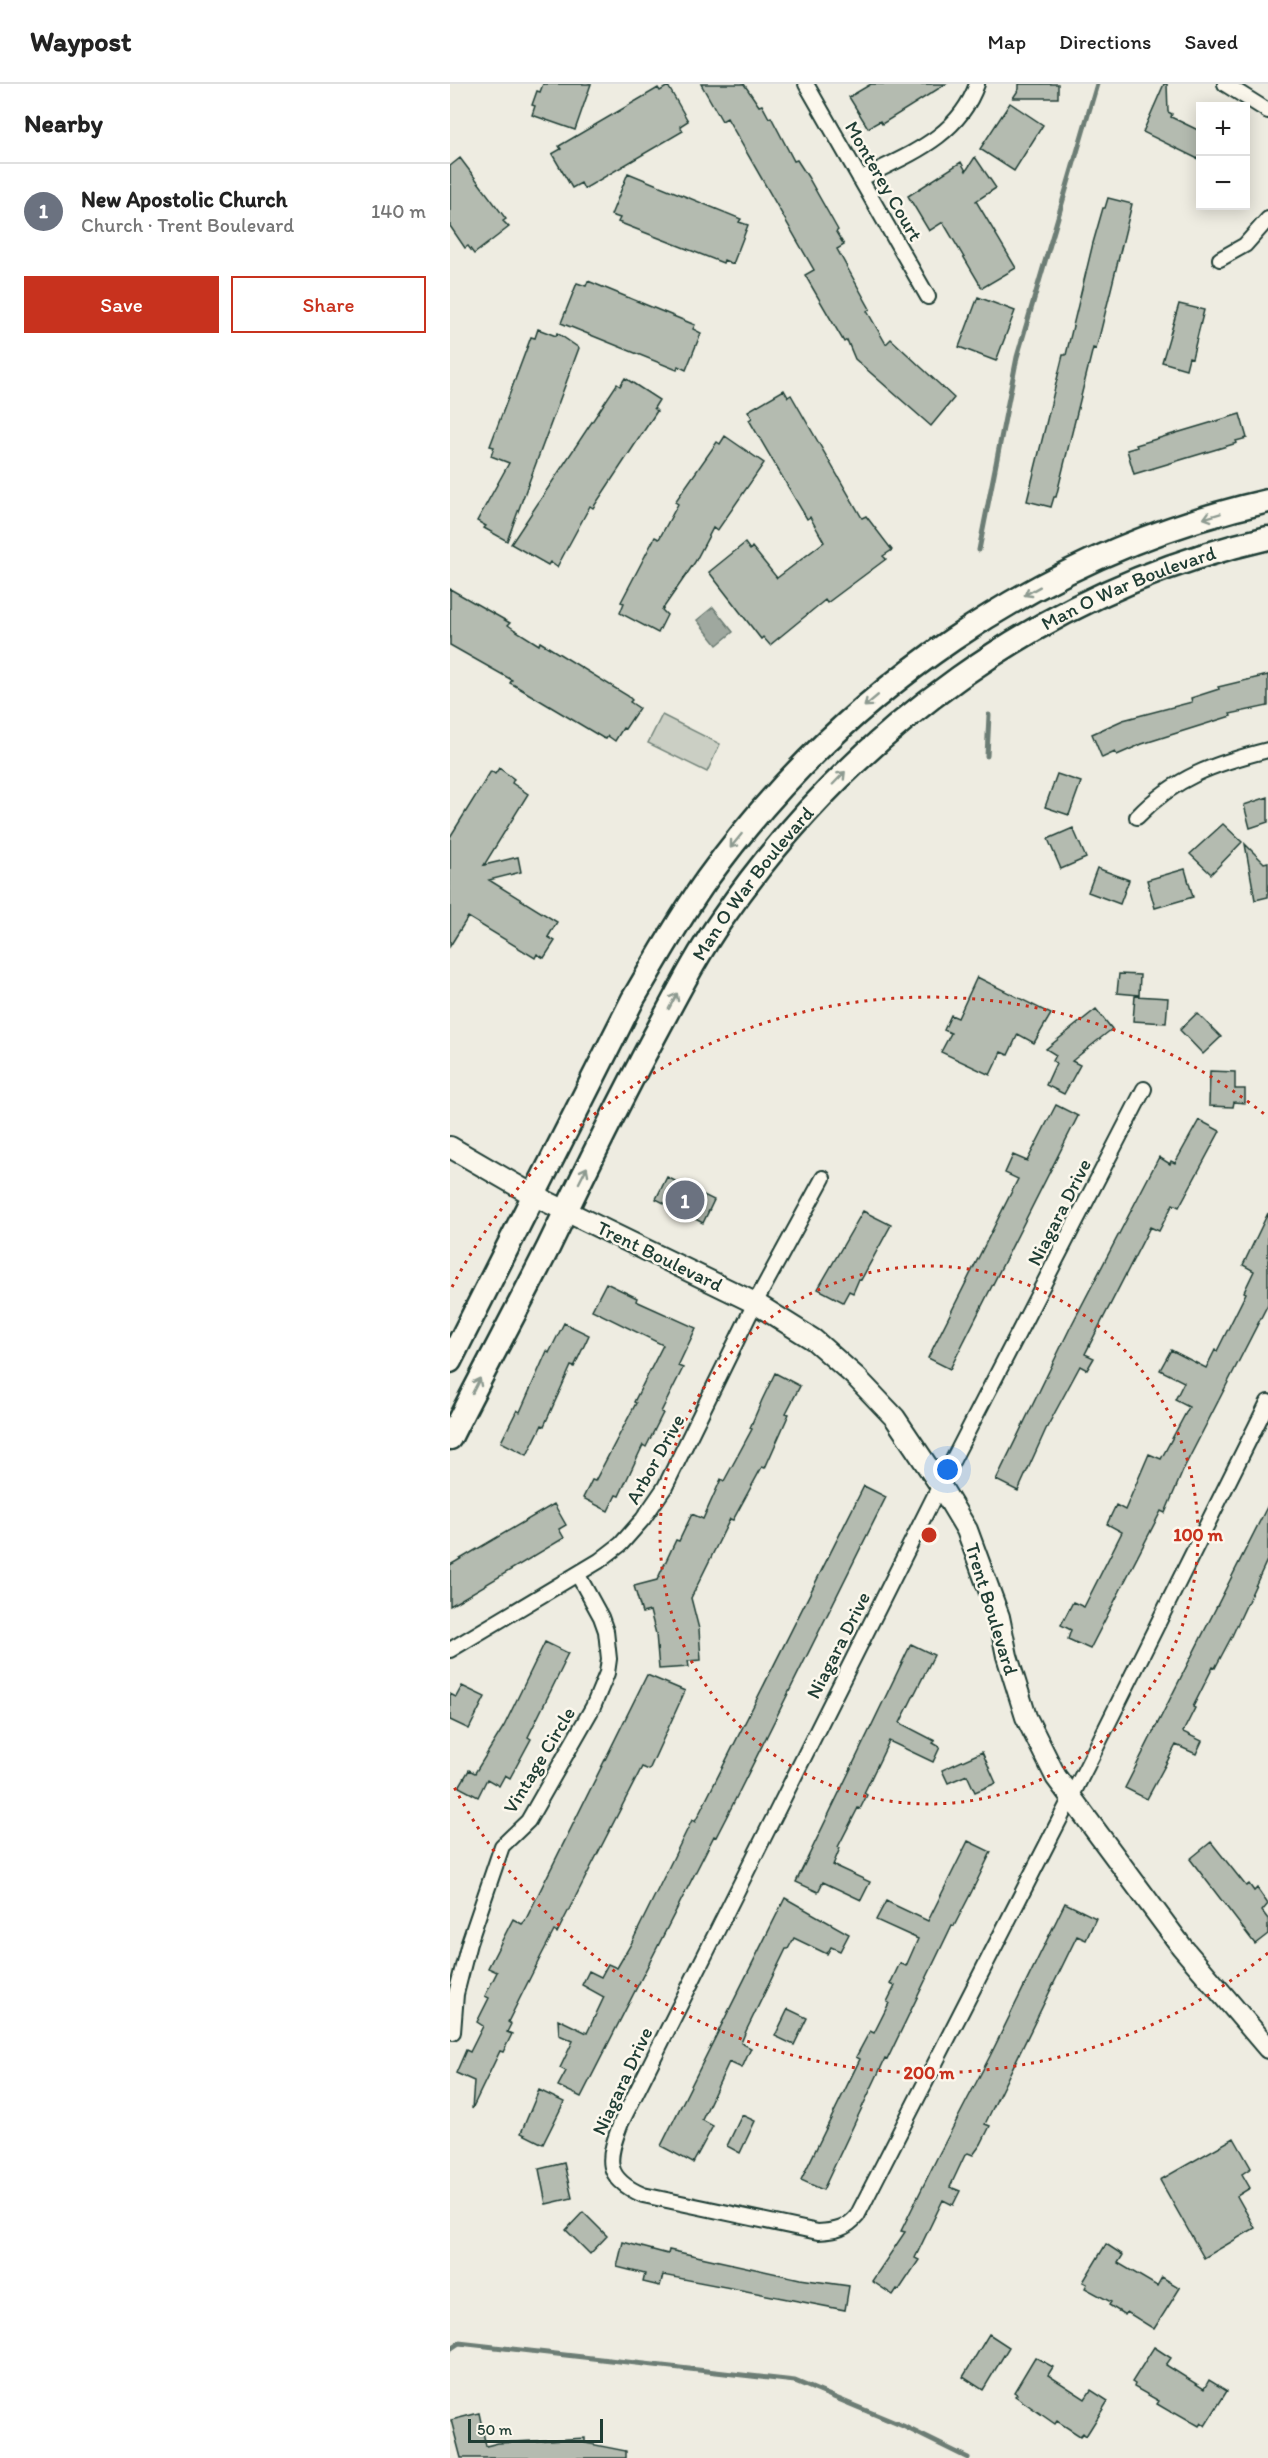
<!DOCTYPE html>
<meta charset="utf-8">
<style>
:root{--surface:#fff;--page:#f2f2f2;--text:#222;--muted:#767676;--line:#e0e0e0;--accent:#c8321e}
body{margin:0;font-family:Itim,sans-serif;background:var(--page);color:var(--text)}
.controls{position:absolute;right:18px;top:18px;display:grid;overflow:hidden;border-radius:0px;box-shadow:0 3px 15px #0003}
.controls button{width:54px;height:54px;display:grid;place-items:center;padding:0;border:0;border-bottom:2px solid var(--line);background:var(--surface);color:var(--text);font:30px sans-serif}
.scale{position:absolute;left:18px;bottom:15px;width:135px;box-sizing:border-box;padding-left:6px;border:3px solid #1f3d34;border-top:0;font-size:16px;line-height:21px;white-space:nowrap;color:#1f3d34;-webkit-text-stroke:4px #fbf7ec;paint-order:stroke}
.you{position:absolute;left:498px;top:1386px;width:21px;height:21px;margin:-15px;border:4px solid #fff;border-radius:50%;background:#1a73e8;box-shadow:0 0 0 9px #1a73e833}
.badge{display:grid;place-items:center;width:39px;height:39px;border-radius:50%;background:var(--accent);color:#fff;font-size:20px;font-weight:700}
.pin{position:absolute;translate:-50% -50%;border:3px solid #fff;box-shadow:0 2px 6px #0006}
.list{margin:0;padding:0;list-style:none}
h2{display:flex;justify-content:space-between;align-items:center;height:78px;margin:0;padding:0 24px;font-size:26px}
h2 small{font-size:20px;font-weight:400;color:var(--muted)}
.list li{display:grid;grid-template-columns:39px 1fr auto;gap:18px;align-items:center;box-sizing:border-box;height:96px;padding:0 24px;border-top:2px solid var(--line)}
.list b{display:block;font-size:22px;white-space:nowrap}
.list p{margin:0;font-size:20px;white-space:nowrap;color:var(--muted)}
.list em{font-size:20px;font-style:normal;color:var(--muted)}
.actions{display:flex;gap:12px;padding:18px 24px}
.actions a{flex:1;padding:14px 0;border:2px solid var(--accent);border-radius:0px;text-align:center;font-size:21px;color:var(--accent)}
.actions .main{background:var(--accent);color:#fff}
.map{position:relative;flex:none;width:818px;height:2374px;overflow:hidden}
header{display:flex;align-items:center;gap:36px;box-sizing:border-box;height:84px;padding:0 30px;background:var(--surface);border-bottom:2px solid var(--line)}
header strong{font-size:28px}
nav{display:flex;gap:33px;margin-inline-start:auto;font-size:21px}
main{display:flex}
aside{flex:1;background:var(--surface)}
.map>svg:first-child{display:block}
.green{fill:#cbcfc4;stroke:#75867c;stroke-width:1.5}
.water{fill:#9fa89f;stroke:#6c7d74;stroke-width:1.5}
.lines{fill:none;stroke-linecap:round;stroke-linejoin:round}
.stream{stroke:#6c7d74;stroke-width:5}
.building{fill:#b4bbb0;stroke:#1f3d34;stroke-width:1.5}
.street-casing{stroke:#1f3d34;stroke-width:18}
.secondary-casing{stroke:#1f3d34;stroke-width:24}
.primary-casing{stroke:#1f3d34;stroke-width:27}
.street{stroke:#fbf7ec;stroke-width:14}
.secondary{stroke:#fbf7ec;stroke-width:20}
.primary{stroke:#fbf7ec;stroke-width:22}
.oneway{stroke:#8d9a90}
.ring{fill:none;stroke:#c8321e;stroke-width:3;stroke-dasharray:3 6}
.labels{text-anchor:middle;stroke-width:5;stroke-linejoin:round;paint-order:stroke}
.street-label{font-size:20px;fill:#1f3d34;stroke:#fbf7ec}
.centre{fill:#c8321e;stroke:#fbf7ec;stroke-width:3}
.ring-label{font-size:18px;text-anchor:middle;font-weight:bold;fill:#c8321e;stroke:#fbf7ec;stroke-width:5;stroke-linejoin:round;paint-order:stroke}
</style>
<header>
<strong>Waypost</strong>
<nav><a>Map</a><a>Directions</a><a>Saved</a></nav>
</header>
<main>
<aside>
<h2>Nearby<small></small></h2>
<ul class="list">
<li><span class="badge" style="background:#6b7280">1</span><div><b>New Apostolic Church</b><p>Church · Trent Boulevard</p></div><em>140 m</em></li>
</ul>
<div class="actions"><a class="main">Save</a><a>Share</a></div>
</aside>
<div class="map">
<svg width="818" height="2374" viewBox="0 0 818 2374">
<rect width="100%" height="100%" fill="#eeece1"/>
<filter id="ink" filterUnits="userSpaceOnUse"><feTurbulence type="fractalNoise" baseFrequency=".0167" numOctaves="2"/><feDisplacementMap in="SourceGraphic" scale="12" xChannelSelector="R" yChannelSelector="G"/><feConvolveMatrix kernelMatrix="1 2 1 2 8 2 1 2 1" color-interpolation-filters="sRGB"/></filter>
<g filter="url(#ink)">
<path class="green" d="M212 631 270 660 257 688 198 659Z"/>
<path class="water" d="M263 523 283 548 267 561 247 536Z"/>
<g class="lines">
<path class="stream" d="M529 466 567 273 647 0
M537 672 539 631
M0 2265 9 2259 345 2297 453 2342 518 2374"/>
</g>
<path class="building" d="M93 0H141L125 46 82 31 85 22 82 21 87 7 90 8Z
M251 0H294L309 22 312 21 319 34 321 33 344 77 347 76 358 93 388 146 386 148 394 161 387 165 420 225 417 227 436 260 441 255 504 314 481 342 405 275 397 256 394 258 355 191 364 186 277 34 272 37Z
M421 0H496L432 40 430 37 418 44 399 13Z
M569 0H608V14H563L569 5Z
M714 0H717L718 28 722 30 721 33 750 47V76L693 48Z
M218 2 238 37 230 42 233 47 134 105 131 99 122 104 102 70 111 65 109 62 208 4 210 7Z
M560 19 593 41 564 87 530 65Z
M525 73 546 104 526 117 566 184 532 204 493 138 479 147 458 112 511 78 516 87Z
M10 74 56 135 53 137 59 143 24 170 18 162 15 164 0 142V82Z
M178 89 291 135 289 138 298 141 283 180 274 176 273 179 168 138 170 134 161 131Z
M658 114 682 120 649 254 646 265 643 264 606 413H604L601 423 577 417 613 271H616L643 159 653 124H655Z
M138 197 245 241 243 245 251 249 236 286 228 282 227 286 111 239 127 199 136 202Z
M528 213 565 227 546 277 509 263Z
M729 220 754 226 742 274 739 273 736 285 712 278Z
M88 245 106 252 107 249 129 264 57 457 34 444 36 442 27 437 59 379 41 372 44 363 40 362 81 253 85 254Z
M175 294 209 316 204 324 207 327 143 424 140 422 107 483 100 478 98 481 61 460 167 300 170 302Z
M334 306 338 313 341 311 412 434 416 432 442 466 433 472 436 475 377 519 375 516 320 561 313 553 311 555 259 488 295 459 300 466 302 463 327 494 374 458 360 433 357 435 299 336 302 334 298 327Z
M790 330 797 354 786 357 787 359 684 390 677 366 687 363 686 361Z
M275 352 314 379 267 447 263 444 245 478 212 526 217 531 208 549 170 529 174 519 171 518 205 453 209 455 228 420 225 418 267 358 270 360Z
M0 505 60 539 58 541 65 546 89 561 90 558 178 612 182 616 180 618 189 624 175 645 173 644 165 657 158 652 156 655 153 654 64 601 60 599 62 596 0 561Z
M818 591V622L780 630 781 632 692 660 667 671 665 668 652 674 642 650 673 636 742 618 741 614 769 605 768 603Z
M49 684 64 695 62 699 78 710 34 781 68 773 71 788 39 796 107 838 98 853 105 857 94 874 87 870 85 874 18 833 0 862V753L41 687 45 690Z
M607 690 631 698 619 731 595 723Z
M818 713V738L800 744 794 721Z
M773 740 792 758 761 790 740 770Z
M623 744 636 774 611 785 598 755Z
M795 760 814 779 818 778V813L805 816Z
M647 784 679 796 670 820 638 808Z
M735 785 743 813 705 824 697 796Z
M669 890 690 891 689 911 667 909Z
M527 893 601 930 584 959 568 950 558 971 551 968 540 991 491 968 501 949 494 946 501 931 508 934Z
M685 912 718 914 716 939 683 937Z
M646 925 662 945 622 977 630 981 614 1010 596 1001 606 979 603 977 606 971 596 965Z
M747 929 771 953 753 970 730 946Z
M760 987 785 988V1005H795V1019L784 1018 783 1023 759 1022Z
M606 1021 628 1032 500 1285 478 1274 568 1095 555 1089 563 1071 577 1077Z
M749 1036 770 1047 729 1123 723 1120 709 1147 700 1143 635 1270 644 1274 637 1286 630 1282 596 1345 568 1407 546 1396 621 1242 709 1073 720 1080 721 1077 725 1079Z
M217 1093 264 1116 253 1139 206 1115Z
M413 1127 441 1141 411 1196 409 1195 403 1209 399 1207 393 1218 368 1205Z
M818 1129V1220L735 1382 715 1429 711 1427 640 1565 618 1555 621 1546 611 1541 623 1518 634 1523 672 1448 657 1440 666 1421 675 1426 699 1370 711 1375 739 1323 725 1316 734 1298 710 1286 721 1266 756 1284 765 1266 767 1267 796 1209 794 1208 804 1187 793 1181Z
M156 1199 187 1214 186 1217 246 1244 228 1282 233 1284 211 1328 213 1329 196 1363 193 1361 169 1412 166 1411 158 1427 133 1414 142 1396 145 1397 186 1319 184 1318 213 1261 142 1226Z
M114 1239 139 1251 124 1283 121 1282 94 1342 92 1341 77 1371 51 1358 67 1326 70 1328 97 1267 99 1269Z
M325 1289 350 1302 336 1329 339 1330 315 1384 312 1383 283 1436 280 1435 241 1514 249 1545 251 1576 238 1577 239 1583 209 1585 206 1550 200 1527 192 1529 184 1502 207 1496 226 1456 229 1457 242 1430 253 1435 271 1395 274 1397 302 1345 300 1344 312 1316Z
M414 1402 436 1413 282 1722 266 1753 264 1752 131 2013 108 2002 116 1987 110 1984 123 1957 109 1951 108 1935 137 1949 154 1913 132 1901 139 1887 151 1893 158 1880 167 1884 181 1860 242 1736 245 1738Z
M104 1420 116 1441 109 1445 114 1454 0 1522V1481Z
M818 1421V1474L782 1552 765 1584 763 1583 743 1623 745 1624 733 1648 752 1657 746 1670 726 1661 697 1715 675 1704Z
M95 1558 118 1569 113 1579 114 1580 78 1653 81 1655 60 1694 55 1691 49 1702 37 1695 28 1713 9 1703 19 1686 25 1689 54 1642Z
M461 1560 484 1571 450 1639 485 1657 483 1659 490 1663 483 1678 439 1657 414 1709 417 1711 410 1725 408 1724 388 1763 390 1764 383 1781 420 1798 411 1816 373 1798 368 1808 346 1798Z
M197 1591 235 1607 199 1686 192 1683 107 1849 104 1847 90 1874 58 1938 61 1940 57 1948 62 1950 53 1968 50 1967 22 2025 24 1997 6 1989 16 1966 20 1968 33 1942 27 1938 39 1914 35 1912 47 1888 38 1884 63 1835 72 1840 75 1837Z
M12 1602 35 1613 19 1645 0 1636V1610L6 1613Z
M532 1668 546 1699 525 1708 517 1691 498 1699 492 1686Z
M518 1757 541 1768 520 1811 504 1842 502 1841 437 1976 435 1975 373 2106 351 2096 410 1975 406 1973 420 1947 424 1949 439 1919 437 1918 445 1902 440 1900 450 1879 456 1882 468 1855 426 1836 436 1817 478 1837Z
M761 1758 796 1802 799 1800 804 1807 807 1804 818 1820 812 1827 818 1835V1850L805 1860 740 1775Z
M335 1814 399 1850 390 1867 381 1863 377 1870 344 1854 338 1865H336L296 1947 291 1959 301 1964 292 1984 279 1978 252 2036 263 2042 243 2079 211 2062Z
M615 1819 646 1834 636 1856 627 1852 535 2040 540 2042 531 2060 523 2071 518 2069 515 2071 500 2103 510 2107 503 2121 493 2116 465 2174 469 2176 449 2206 447 2205 443 2211 422 2197 455 2148 451 2147 487 2074 540 1972Z
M338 1925 357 1934 344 1961 325 1952Z
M89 2006 114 2018 93 2060 71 2049Z
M292 2031 305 2037 290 2069 277 2062Z
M784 2054 801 2084 792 2090 800 2104 787 2112 805 2144 754 2174 710 2096Z
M114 2079 122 2114 96 2120 89 2085Z
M133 2128 157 2152 140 2170 116 2146Z
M173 2158 218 2170 219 2166 350 2195 399 2202 395 2226 213 2191 210 2202 193 2198 195 2190 167 2183Z
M656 2160 673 2171 668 2179 707 2202 712 2193 730 2204 704 2245 677 2228 675 2231 659 2221 661 2218 635 2204 637 2200 633 2198Z
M539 2250 559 2263 533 2306 513 2293Z
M704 2263 721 2274 716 2281 754 2305 759 2296 777 2307 755 2342 751 2339 749 2342 725 2328 724 2330 707 2320 709 2317 684 2303 685 2300 682 2298Z
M585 2273 603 2283 598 2291 635 2315 641 2306 658 2317 636 2352 633 2349 630 2352 607 2337 605 2340 565 2312 567 2310 564 2308Z
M29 2329 36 2362 48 2359 135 2354V2359L176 2367V2374H11L1 2336Z"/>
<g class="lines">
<defs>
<path id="street" d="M356 0 478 213
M775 0 818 27
M410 95C457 71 508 54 527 0
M770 175 795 161 818 135
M687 733C725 693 766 679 818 666
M694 1005 490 1401 171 2039C157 2075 153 2094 193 2111L368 2148C386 2147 396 2145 407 2132L637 1682 818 1318
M0 1566 149 1477 171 1460 193 1435 215 1403 305 1219 373 1094
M3 1948 6 1910 19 1859 52 1762 78 1737 143 1623 157 1589 159 1575 156 1547 151 1533 128 1491"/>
<path id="secondary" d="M0 1063 83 1111 305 1219 364 1256 406 1293 445 1334 490 1401 517 1446 549 1533 557 1572 576 1633 606 1693 732 1863 818 1964"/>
<g id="primary">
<path d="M0 1277 183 915C207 874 230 833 257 795 392 608 592 468 818 417"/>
<path id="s1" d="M0 1354C32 1290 67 1226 99 1162 133 1091 168 1020 205 951 226 912 246 872 272 835 401 648 594 505 818 454"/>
</g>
</defs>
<use href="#street" class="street-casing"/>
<use href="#secondary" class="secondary-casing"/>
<use href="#primary" class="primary-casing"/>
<use href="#street" class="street"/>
<use href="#secondary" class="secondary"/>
<use href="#primary" class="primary"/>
</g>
<defs><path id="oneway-shaft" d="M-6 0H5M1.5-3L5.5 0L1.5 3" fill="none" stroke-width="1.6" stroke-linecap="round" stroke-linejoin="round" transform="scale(1.5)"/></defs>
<g class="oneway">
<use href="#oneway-shaft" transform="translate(762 432) rotate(163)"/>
<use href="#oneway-shaft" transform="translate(582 507) rotate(151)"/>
<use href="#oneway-shaft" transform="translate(421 617) rotate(140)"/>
<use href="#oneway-shaft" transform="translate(389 694) rotate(-46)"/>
<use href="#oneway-shaft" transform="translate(286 757) rotate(129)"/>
<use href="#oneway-shaft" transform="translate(223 917) rotate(-62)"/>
<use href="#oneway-shaft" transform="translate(133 1091) rotate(-63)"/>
<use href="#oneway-shaft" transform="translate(26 1302) rotate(-63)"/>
</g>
</g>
<g class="ring">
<circle cx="479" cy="1451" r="269"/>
<path d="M818 1869A538 538 0 0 1 2 1699M2 1203A538 538 0 0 1 818 1033"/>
</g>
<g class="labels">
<g class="street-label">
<text transform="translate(434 97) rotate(60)" y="7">Monterey Court</text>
<text dy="7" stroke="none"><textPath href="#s1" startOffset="1119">Man O War Boulevard</textPath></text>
<text dy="7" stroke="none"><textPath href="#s1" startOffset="633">Man O War Boulevard</textPath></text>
<text transform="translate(609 1128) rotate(-63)" y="7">Niagara Drive</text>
<text transform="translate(210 1172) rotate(26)" y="7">Trent Boulevard</text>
<text transform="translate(205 1375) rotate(-61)" y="7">Arbor Drive</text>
<text transform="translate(542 1525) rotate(73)" y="7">Trent Boulevard</text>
<text transform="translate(388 1561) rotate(-63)" y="7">Niagara Drive</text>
<text transform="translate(89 1676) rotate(-59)" y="7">Vintage Circle</text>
<text transform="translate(172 1997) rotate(-65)" y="7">Niagara Drive</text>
</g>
</g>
<circle cx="479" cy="1451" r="9" class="centre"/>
<g class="ring-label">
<text x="748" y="1457">100 m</text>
<text x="479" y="1995">200 m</text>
</g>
</svg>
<div class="controls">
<button>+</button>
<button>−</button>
</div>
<div class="scale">50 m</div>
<div class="you"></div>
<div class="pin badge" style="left:235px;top:1116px;background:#6b7280">1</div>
</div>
</main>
